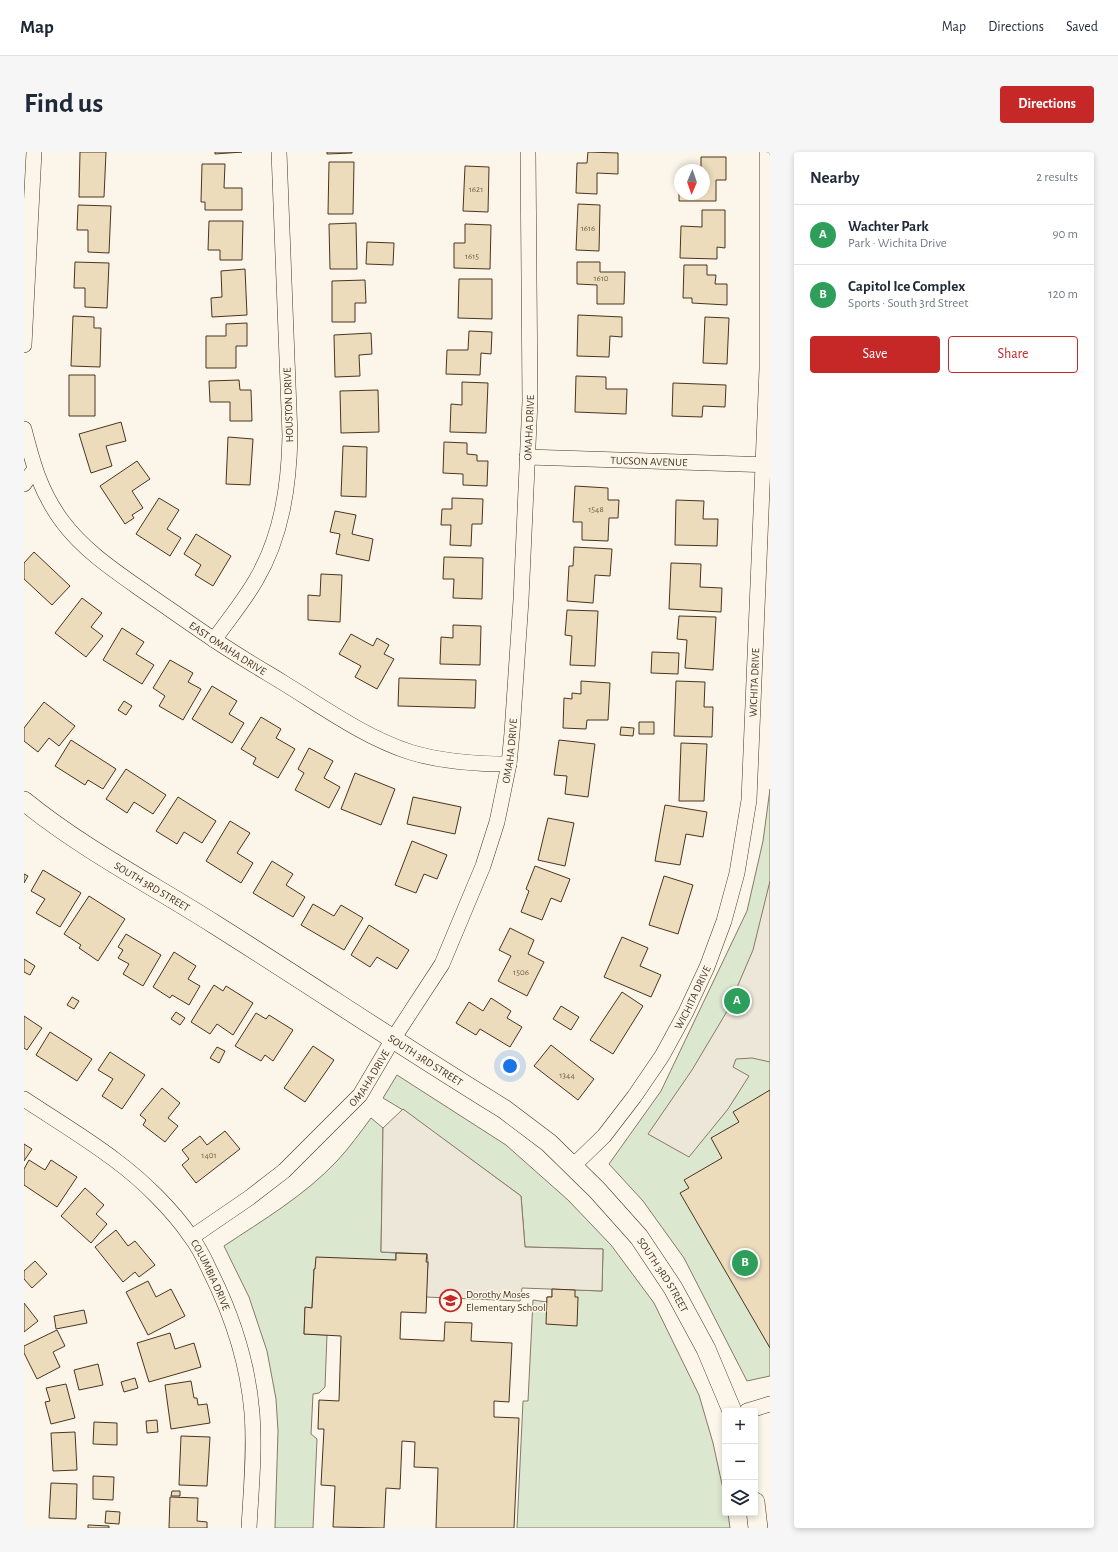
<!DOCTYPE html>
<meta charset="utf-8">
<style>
:root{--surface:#fff;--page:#f6f6f7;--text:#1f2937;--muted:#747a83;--line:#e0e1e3;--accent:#c62828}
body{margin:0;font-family:"Alegreya Sans",sans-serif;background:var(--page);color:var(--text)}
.controls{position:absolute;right:12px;bottom:12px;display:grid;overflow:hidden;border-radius:4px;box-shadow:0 2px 6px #0003}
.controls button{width:36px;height:36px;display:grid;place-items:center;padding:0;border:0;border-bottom:1px solid var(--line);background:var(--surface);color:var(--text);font:20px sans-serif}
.compass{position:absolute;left:650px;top:12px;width:36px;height:36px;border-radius:50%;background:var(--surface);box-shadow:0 2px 6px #0003;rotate:182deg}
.you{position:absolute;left:486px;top:914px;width:14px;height:14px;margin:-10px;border:3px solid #fff;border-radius:50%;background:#1a73e8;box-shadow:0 0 0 6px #1a73e833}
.badge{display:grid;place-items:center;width:26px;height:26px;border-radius:50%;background:var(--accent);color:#fff;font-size:13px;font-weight:700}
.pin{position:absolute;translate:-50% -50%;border:2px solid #fff;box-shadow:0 1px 4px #0006}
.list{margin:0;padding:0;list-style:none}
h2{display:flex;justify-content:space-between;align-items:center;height:52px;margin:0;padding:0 16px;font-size:17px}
h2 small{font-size:13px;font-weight:400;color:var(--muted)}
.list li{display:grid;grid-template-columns:26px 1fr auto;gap:12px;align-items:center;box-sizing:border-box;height:60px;padding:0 16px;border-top:1px solid var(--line)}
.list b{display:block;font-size:15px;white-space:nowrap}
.list p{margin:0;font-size:13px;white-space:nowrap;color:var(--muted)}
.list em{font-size:13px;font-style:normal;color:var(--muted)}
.actions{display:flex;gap:8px;padding:12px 16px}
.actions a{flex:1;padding:9px 0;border:1px solid var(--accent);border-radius:4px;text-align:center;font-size:14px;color:var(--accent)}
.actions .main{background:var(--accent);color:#fff}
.icon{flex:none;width:22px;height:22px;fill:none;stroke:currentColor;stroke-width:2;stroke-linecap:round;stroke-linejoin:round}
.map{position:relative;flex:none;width:746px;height:1376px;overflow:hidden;border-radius:4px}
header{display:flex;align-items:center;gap:24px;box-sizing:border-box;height:56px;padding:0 20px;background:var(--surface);border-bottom:1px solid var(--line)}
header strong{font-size:19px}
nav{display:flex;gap:22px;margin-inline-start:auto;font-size:14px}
.intro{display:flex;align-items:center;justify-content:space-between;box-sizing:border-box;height:96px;padding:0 24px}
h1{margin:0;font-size:28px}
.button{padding:10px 18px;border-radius:4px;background:var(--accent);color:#fff;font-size:14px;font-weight:700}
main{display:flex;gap:24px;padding:0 24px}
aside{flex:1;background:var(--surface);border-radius:4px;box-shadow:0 2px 6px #0003}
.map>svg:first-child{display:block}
.green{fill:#dce7d0;stroke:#887966}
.parking{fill:#ede7d9;stroke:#887966}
.building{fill:#ecdcbc;stroke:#4a3520}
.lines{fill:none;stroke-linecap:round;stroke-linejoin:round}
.minor-casing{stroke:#4a3520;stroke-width:16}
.tertiary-casing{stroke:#4a3520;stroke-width:20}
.minor{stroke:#fbf6e9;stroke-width:15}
.tertiary{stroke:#fbf6e9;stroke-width:19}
.labels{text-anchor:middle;stroke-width:3;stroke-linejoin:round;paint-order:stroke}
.number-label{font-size:9px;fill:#725f47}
.street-label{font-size:11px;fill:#4a3520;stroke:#fbf6e9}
.poi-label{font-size:11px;fill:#4a3520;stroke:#fbf6e9;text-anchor:start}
</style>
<header>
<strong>Map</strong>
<nav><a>Map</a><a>Directions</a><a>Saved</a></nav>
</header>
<div class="intro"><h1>Find us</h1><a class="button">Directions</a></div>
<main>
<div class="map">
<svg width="746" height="1376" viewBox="0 0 746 1376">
<rect width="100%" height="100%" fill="#fbf6e9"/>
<path class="green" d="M746 637V1224L723 1229 660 1106 619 1049 585 1012 637 939 723 759 739 689Z
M373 923 482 993 544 1048 587 1093 630 1151 675 1243 689 1291 701 1346V1361H704L706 1376H493L499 1249H504L509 1148 523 1150V1145H528V1137L578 1139 579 1097 501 1095 497 1044 379 958 359 946Z
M347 966 359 976 357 1100 372 1101V1108L290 1117 288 1156H281L280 1182 303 1183 301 1235 295 1241 289 1242 287 1282 293 1287 289 1376H251L254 1279 252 1247 243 1199 225 1145 200 1094C239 1068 280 1044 313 1009 325 996 336 981 347 966Z"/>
<path class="parking" d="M746 729V910L728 906 712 907 709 915 725 924 704 957 665 1005 624 982 668 918 702 861 729 798Z
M379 957 497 1044 501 1095 579 1097 578 1139 498 1136 496 1149 402 1145 404 1110 403 1102 357 1100 359 976Z"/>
<path class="building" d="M56 0H82L80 45H55Z
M191 0H218L191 2Z
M303 0H328V1L303 2Z
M564 0 594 1V22L573 21V42L552 41 553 11H563Z
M677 5H702V28H692V49H655V21L656 42H680V18H677Z
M305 10H330L329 62H304Z
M178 12H201L200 36H218V58H181V50H177Z
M441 14 465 15 464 60 439 59Z
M554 52 576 53 575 99 552 98Z
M54 53 87 54 85 101 64 100V78H53Z
M678 58H701V96L693 95V107L656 106 657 74 678 75Z
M185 69H219L218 108H196V98H184Z
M332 71 333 117H306L305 72Z
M441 72 467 73 466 117 430 116V91H441Z
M343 90 370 91 369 113 342 112Z
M51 110 85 111 83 156 61 155V136H50Z
M553 110H576V120H601L600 152H573V133L553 132Z
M660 113H683V123H692L691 132H703V153L668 151V146H659Z
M221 117 223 163 188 165 187 146 198 145 197 119Z
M435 127H468V167L434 166Z
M341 128 342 151H331V170H308V129Z
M554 163 598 165V185L586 184 585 205 553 204Z
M49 164 70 165V176H77L76 215 47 214Z
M681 165 705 166 703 212 679 211Z
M223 171V194H212V216H182V184H202V172Z
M445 179 468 180 467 202 457 201 456 223 422 222 423 198H444Z
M347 181 348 202 335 203 336 224 311 225 310 183Z
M45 223H71V264H45Z
M552 224 582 225V237H603L602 262 551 260Z
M215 228 216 238H227L228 269H206V250H186L185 229Z
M438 230 464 231 462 281 426 280 427 252 438 253Z
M649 231 702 233 701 255 679 254 678 265 648 264Z
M354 238 355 280 317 281 316 239Z
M97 270 102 289 82 294 88 314 67 321 55 282Z
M204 285 229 287 226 333 202 332Z
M420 290 443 291V302L453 303V309H464L463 334 439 333V322L419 321Z
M319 294 343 295 342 345 317 344Z
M113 309 126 327 108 339 119 356 108 363 110 366 101 372 76 334Z
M551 334 584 336V348H595L594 366H585L584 389 558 388V370H549Z
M135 346 155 358 143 377 157 386 146 404 112 382Z
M428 346 459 347 458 372H448L447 394 426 393 427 373H417L418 357H428Z
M652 348 680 349 679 367H694L693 394 651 393Z
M311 359 332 363 328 382 349 387 345 409 312 402 316 382 306 380Z
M172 382 207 404 189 434 171 423 177 413 160 402Z
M550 395 588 397 586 424 571 423 569 451 543 449 545 414H549Z
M10 400 46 434 28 453 0 427V411Z
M420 405 459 406 458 447 429 446 430 427H419Z
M647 411 677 412 676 435 698 436 697 460 645 457Z
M297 422 318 423 316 470 284 468V443L296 444Z
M58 446 78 461 67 475 79 484 62 505 31 481Z
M543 458 574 459 571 514 546 513 548 484 541 483Z
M655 464 692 465 689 518 661 516 663 488 653 487Z
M429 473 457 474 456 513 416 512 417 485 429 486Z
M98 476 120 490 112 502 130 513 118 532 79 508Z
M327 482 349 494 353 486 365 493 360 502 370 507 353 537 331 525 337 514 315 502Z
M628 500 655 501 654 522 627 521Z
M146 508 169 521 164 530 177 537 159 568 135 554 141 544 129 536Z
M375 526 452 528 451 556 374 554Z
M557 529 586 531 584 568H563L562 577 539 576 540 546 548 547V541L557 542Z
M652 529 681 530 680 555H689L688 585 650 584Z
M188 534 213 549 205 562 220 571 208 591 168 567Z
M100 549 108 554 102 563 94 558Z
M20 550 51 574 35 594 25 586 14 600 0 589V576Z
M237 565 257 577 252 586 271 597 254 626 229 612 232 606 217 597Z
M615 570H630V582H615Z
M597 575 610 576 609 584 596 583Z
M47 588 92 617 79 637 64 628 61 633 31 614Z
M535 588 571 592 564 645 541 642 543 624 530 623Z
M657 591 683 592 680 649H655Z
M285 596 309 609 300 626 316 635 305 656 271 638 280 621 274 617Z
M102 617 142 643 129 662 110 650 103 661 82 647Z
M331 621 371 637 357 673 317 657Z
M154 645 192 669 178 691 160 680 153 692 132 679Z
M389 645 437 655 431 682 383 672Z
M641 653 683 660 679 685 662 682 656 713 631 709Z
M524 666 550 671 541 714 514 708Z
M206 669 226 681 213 701 229 711 217 731 182 709Z
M388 689 423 703 413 727 400 722 392 741 371 733Z
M248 709 269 722 262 733 281 745 269 765 229 741Z
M511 714 546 727 537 750 527 746 518 768 497 760 505 739 502 737Z
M19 718 57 741 36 775 12 761 21 747 7 739Z
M0 722 4 724 0 731Z
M640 724 669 733 654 782 625 773Z
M65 744 101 767 74 809 55 796 57 793 40 782Z
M289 752 310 764 317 753 339 766 320 798 277 773Z
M345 773 385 798 373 817 353 805 346 815 327 803Z
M486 776 510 788 504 802 520 810 503 844 474 829 487 804 475 798Z
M102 782 137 803 119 834 99 822 105 812 94 806 99 798 94 795Z
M598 785 624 796 616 814 637 823 627 845 580 825Z
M150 800 172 814 164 827 176 834 165 853 148 843 146 846 129 835Z
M0 807 11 814 6 823 0 820Z
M190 833 199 839 202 834 229 851 209 883 193 872 186 882 167 870Z
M598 840 619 854 589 902 566 888Z
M48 845 55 849 50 857 43 853Z
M467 846 487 859 483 866 498 875 486 895 456 877 452 883 432 871 445 850 459 859Z
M537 854 555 865 547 878 529 867Z
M152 860 161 866 156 873 147 867Z
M232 861 242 867 245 863 269 878 249 909 241 903 237 909 211 894Z
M0 864 18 876 3 898 0 896Z
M26 880 68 907 53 929 12 903Z
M527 893 570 927 554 948 510 914Z
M289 894 310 908 281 950 260 936Z
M193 895 201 899 195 911 186 906Z
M86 900 121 923 98 957 78 944 89 927 74 918Z
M138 936 156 951 144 966 154 974 141 990 119 973 122 968 116 963Z
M746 938V1196L656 1041 665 1036 660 1028 698 1006 687 986 715 970 709 960Z
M201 979 216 997 172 1031 158 1013 165 1007 158 998 176 984 183 993Z
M0 992 8 997 0 1009Z
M5 1008 21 1018 27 1008 53 1025 33 1055 0 1033V1017Z
M61 1036 80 1053 72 1062 83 1072 67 1091 37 1064Z
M92 1078 104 1094 111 1089 131 1113 115 1125 111 1120 99 1130 71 1095Z
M372 1101 403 1102 402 1110H404L402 1161 377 1160 376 1187 420 1189 421 1170 448 1171 447 1189 488 1191 485 1250 470 1249V1265L495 1266 490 1376H412L414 1316 390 1315 391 1290 378 1289 376 1337 362 1336 360 1376 309 1375 311 1334 297 1333 300 1277H294L295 1248 315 1249 317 1184 280 1182 281 1155 288 1156 290 1117H291L292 1105 372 1108Z
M11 1109 23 1122 8 1136 0 1127V1119Z
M124 1129 132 1145 147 1137 161 1164 124 1183 102 1140Z
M528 1137 551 1138V1145H554L553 1174 522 1172 523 1145H528Z
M0 1151 14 1169 0 1180Z
M60 1158 63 1171 32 1177 30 1164Z
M33 1178 41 1194 29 1200 36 1215 13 1227 0 1201V1194Z
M146 1181 151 1197 170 1191 177 1215 125 1230 113 1191Z
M74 1212 79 1233 55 1238 50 1218Z
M111 1226 114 1236 100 1240 97 1230Z
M167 1229 170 1246H173L174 1253 183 1252 186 1271 147 1277 141 1233Z
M42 1232 51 1266 27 1272 21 1250 26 1249 22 1236Z
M133 1268 134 1280 123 1281 122 1269Z
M70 1270 93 1271V1293L69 1292Z
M51 1280 53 1318 29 1319 27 1281Z
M157 1284 186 1285 183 1334 155 1333Z
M69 1324 90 1325 89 1348 69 1347Z
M27 1331 53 1332 52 1367 25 1366Z
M148 1339H156V1344H147Z
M146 1345 174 1346 173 1369 183 1370V1376H145Z
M82 1359 96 1360 95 1372 81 1371Z
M64 1373 85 1374V1376H64Z"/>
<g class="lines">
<defs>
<g id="minor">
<path d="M0 193 10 0"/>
<path id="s1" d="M0 277C9 312 16 339 38 369 61 400 94 421 125 443 147 458 168 473 189 487 211 502 235 516 258 530 299 555 340 585 386 600 418 610 451 612 485 612"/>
<path id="s2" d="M503 305 746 313"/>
<path d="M0 332 10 318"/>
<path d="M190 488C204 468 220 449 232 428 258 384 265 333 266 284L255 0"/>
<path id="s3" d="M0 947C30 967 62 986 91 1008 118 1028 148 1057 167 1085 175 1095 181 1108 186 1119 208 1163 224 1212 228 1261 231 1299 227 1338 225 1376"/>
<path id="s4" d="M549 1014 580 984 610 945 638 904 662 860 683 815 700 769 713 721 725 648 743 217V0"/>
<path id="s5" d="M168 1085 225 1046 260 1019 336 943 369 887 418 812 459 714 473 670 485 612 488 581 497 448 506 249 504 0"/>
<path d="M723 1259 746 1252"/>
</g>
<g id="tertiary">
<path id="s6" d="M0 649C59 697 127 732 190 772 287 833 382 897 480 957L525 991 573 1038 615 1085 649 1136 682 1197 708 1259"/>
<path d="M731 1350 734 1376"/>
</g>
</defs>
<use href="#minor" class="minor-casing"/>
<use href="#tertiary" class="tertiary-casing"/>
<use href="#minor" class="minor"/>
<use href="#tertiary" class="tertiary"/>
</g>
<defs>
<symbol id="school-ring" viewBox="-11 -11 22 22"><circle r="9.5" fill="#fbf6e9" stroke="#c62828" stroke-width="1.5"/><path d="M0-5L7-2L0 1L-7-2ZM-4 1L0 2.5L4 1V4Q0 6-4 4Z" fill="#c62828"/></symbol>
</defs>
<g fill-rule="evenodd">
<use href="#school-ring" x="414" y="1136" width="25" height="25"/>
</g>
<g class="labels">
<g class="number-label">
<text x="452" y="40">1621</text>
<text x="564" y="79">1616</text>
<text x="448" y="107">1615</text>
<text x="577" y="129">1610</text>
<text x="572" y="360">1548</text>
<text x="497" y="823">1506</text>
<text x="543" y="926">1344</text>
<text x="185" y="1006">1401</text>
</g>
<g class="street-label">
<text transform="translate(264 253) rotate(-92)" y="4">HOUSTON DRIVE</text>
<text dy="4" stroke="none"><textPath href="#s5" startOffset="924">OMAHA DRIVE</textPath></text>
<text dy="4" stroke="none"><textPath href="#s2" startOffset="122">TUCSON AVENUE</textPath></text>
<text dy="4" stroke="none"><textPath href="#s1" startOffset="310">EAST OMAHA DRIVE</textPath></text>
<text dy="4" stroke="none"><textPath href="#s4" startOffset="532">WICHITA DRIVE</textPath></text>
<text dy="4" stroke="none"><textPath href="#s5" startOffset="600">OMAHA DRIVE</textPath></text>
<text dy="4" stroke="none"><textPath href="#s6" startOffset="154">SOUTH 3RD STREET</textPath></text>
<text dy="4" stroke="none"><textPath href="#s4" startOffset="208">WICHITA DRIVE</textPath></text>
<text dy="4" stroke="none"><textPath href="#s6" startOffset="478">SOUTH 3RD STREET</textPath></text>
<text dy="4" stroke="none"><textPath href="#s5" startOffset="240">OMAHA DRIVE</textPath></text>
<text dy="4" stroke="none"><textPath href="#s3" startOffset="261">COLUMBIA DRIVE</textPath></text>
<text dy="4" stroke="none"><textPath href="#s6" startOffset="802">SOUTH 3RD STREET</textPath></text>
</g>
<g class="poi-label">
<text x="442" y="1146">Dorothy Moses<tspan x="442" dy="13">Elementary School</tspan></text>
</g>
</g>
</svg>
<div class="controls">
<button>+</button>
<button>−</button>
<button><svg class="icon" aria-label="layers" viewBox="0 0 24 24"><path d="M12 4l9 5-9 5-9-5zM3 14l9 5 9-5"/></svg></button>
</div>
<svg class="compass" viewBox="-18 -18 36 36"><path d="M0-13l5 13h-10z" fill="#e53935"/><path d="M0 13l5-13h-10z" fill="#747a83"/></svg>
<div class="you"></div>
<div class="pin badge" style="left:713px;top:849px;background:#2e9e5b">A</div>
<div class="pin badge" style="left:721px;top:1111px;background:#2e9e5b">B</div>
</div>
<aside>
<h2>Nearby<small>2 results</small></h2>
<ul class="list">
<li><span class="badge" style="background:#2e9e5b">A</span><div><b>Wachter Park</b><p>Park · Wichita Drive</p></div><em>90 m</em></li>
<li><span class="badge" style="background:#2e9e5b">B</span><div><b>Capitol Ice Complex</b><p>Sports · South 3rd Street</p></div><em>120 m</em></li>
</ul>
<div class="actions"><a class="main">Save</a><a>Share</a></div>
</aside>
</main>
